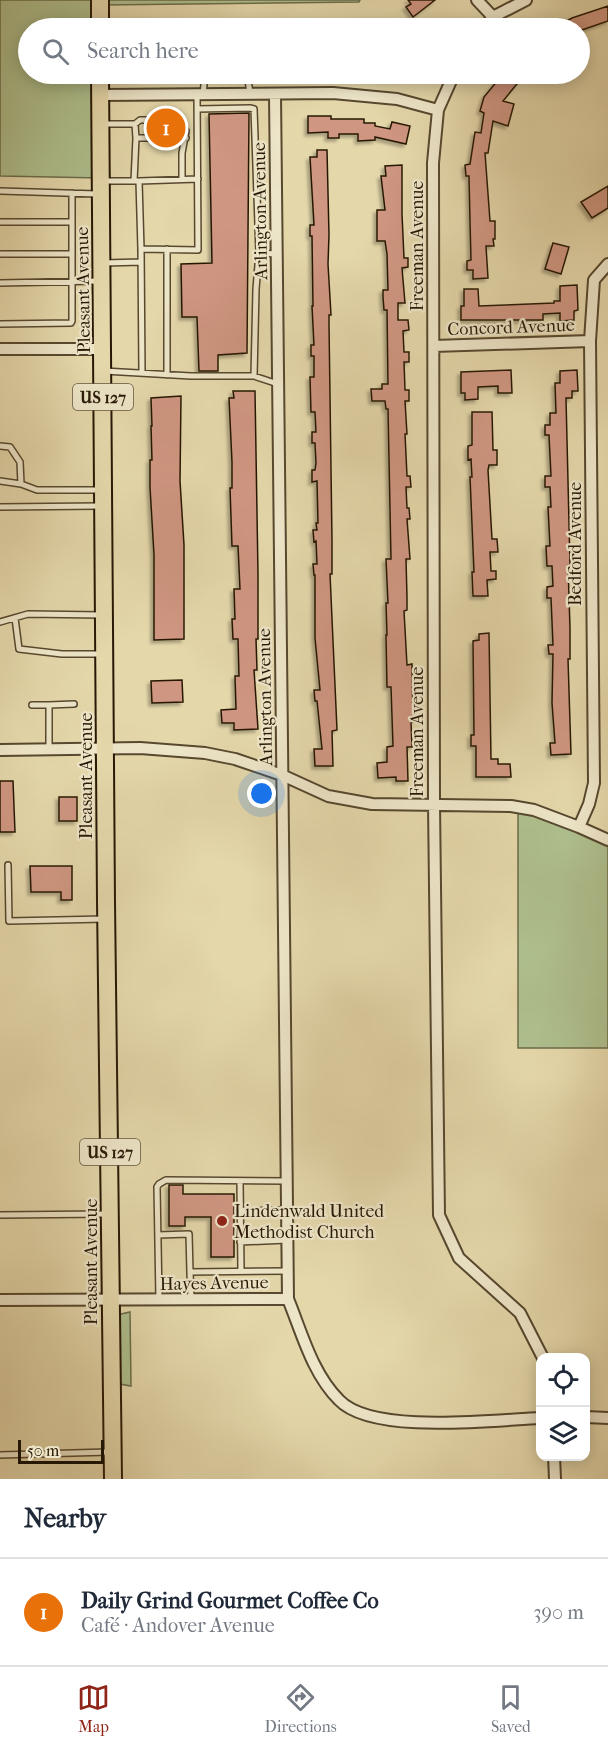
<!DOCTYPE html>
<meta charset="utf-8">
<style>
:root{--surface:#fff;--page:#f2f2f3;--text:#1f2937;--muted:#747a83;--line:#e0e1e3;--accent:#8f2418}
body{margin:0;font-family:"IM FELL French Canon",serif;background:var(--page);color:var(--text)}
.controls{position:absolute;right:18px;bottom:18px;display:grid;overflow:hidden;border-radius:12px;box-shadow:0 3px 15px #0003}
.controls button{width:54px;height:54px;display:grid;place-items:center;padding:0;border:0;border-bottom:2px solid var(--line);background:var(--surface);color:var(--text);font:30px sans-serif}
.scale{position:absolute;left:18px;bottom:15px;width:86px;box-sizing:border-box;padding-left:6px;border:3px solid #281806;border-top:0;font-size:16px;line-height:21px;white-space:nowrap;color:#281806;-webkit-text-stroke:4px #ede5c8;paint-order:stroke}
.you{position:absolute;left:262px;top:794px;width:21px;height:21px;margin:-15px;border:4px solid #fff;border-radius:50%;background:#1a73e8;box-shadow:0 0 0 9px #1a73e833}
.badge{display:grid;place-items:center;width:39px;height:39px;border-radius:50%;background:var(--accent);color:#fff;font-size:20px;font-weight:700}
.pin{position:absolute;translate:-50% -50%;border:3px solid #fff;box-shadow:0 2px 6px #0006}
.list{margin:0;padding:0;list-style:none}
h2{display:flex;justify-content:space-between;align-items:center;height:78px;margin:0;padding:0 24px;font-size:26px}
h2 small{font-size:20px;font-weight:400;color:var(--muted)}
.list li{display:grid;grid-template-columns:39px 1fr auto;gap:18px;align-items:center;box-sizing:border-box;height:108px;padding:0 24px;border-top:2px solid var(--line)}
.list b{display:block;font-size:22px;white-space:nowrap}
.list p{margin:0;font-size:20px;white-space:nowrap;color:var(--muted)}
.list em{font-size:20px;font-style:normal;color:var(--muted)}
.icon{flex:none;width:33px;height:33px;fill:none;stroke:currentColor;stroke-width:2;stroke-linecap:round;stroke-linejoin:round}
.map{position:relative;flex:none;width:608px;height:1479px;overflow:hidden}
.search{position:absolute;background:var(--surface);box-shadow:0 3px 15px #0003;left:18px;right:18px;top:18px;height:66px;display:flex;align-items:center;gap:15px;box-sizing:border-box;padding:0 21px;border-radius:33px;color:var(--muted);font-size:22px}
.sheet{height:186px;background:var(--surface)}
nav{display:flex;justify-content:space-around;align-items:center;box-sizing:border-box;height:84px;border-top:2px solid var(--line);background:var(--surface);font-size:16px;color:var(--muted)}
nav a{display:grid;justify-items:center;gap:3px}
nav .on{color:var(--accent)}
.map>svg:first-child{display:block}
.green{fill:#aebf8d;stroke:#6b6c4a;stroke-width:1.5}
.building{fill:#cf9681;stroke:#281806;stroke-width:1.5;filter:url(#shadow)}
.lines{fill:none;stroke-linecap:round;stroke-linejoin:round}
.service-casing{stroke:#57482f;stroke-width:8}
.minor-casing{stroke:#57482f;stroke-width:14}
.primary-casing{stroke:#281806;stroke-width:20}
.service{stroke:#ede5c8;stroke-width:5}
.minor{stroke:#ede5c8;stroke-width:10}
.primary{stroke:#e4d7aa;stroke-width:16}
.poi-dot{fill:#8f2418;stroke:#ede5c8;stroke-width:2}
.labels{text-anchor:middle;stroke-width:4.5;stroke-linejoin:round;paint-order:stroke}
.shield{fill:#ede5c8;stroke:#635640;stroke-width:1.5}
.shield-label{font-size:16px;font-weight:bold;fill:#281806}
.street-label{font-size:18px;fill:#281806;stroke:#ede5c8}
.poi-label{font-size:18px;fill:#281806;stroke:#ede5c8;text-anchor:start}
</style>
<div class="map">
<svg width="608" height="1479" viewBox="0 0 608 1479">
<defs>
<filter id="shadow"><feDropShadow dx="-3" dy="3" stdDeviation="1.5" flood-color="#0004"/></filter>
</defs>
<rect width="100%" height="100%" fill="#e4d7aa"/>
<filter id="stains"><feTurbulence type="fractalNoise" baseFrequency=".00333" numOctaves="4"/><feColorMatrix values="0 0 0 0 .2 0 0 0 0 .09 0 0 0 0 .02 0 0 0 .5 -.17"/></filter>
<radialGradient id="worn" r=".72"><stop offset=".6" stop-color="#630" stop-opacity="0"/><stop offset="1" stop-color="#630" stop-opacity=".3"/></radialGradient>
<path class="green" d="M0 0H360L359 2 100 5V28H28V74H100L101 178 0 176Z
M518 807 608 840V1048H518Z
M130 1312 131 1386 120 1384 119 1316 121 1314Z"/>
<path class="building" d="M408 0H435L413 17 406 7 411 4Z
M608 6V21L579 31V28H554L572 18Z
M503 74H525L503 101 514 104 508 126 493 121 488 153H485L490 221H495V239H493L494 246H486L488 278 473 279V270H467V261L471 260 470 221 469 176H466L465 165 470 164 475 132 481 133 484 113 480 111 484 97Z
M249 113 247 353 218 355V371H199L197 317H182L181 264 212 263 209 114Z
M308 116H331V119H364V123H375V126L390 129 392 122 410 126 406 144 375 137V140L358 141V134H339V138H328V132L308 133Z
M152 125H177L180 133H152Z
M317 150H327L329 235 328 264 331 315H329V324L332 541V574H330L337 730 332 731 333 766H315L314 749H322L317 701H315L314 690H320L315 638V575H314L313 564H317L316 541 314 542 313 530H317L316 523H318L317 481 312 482V470H315L316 463 315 443H312V432H316L315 412H311L310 377H314V356H311V345H314L312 306H313L312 236H310V225H314L310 157H317Z
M402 165V214L404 258H408V267L402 268 405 303H398V320H408L409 330 403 331 404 352H409V362H404L405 390H409V401H405L407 434H405L407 476H410L411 487H406L407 508H409L410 519H407L410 559H406L407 597V610L404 611 407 665 412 664 413 722H411L412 747H407L408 781H396V777L378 778 377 763 387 762V747L393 746 391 687H387L386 635H387L386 603H388L386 559H391L388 409H386L385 401H372L371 389H382V384H388L387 310H384L383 297V290H388L387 254 385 241H377V210H385L381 176H386L385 166Z
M608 186V208L592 218 581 202Z
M553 243 569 247 561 274 545 269Z
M577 285 578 310 574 311V320L560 321V313L543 314V320H461V306H464V289H478L479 306 554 303V301H560V286Z
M511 370 512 393H498V386L478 387V399L465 400V393H461V372Z
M577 370 578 391H572V398H566L570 565H568L570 628V659H568L571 754 551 755 550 743H555L552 703 553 654H549L548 645H553L551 598H547V587L553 586 552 566H547L546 546H550L548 507H551L550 487H545V476H551L549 435H545V425H550V413H556L555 383H560V371Z
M233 391H255L258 574V639H256L257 670H254L258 729 234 730V723H222L221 710 236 709 235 676H239L238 639H233L232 619H235L234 589H240L238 546H232L230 488H232V462L229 398H234Z
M181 396 180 481 184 545V639L154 640V555L150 487V460H152L151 426H152L151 398Z
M472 412H492L493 450H497V465H489L488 470 492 539H497L498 552H490L491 571H496V579L487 580 488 596H473L472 572H474L470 477H472L471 459 468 460V446L472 445Z
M489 633 491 759H498V764H510L511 777H476V746H471V735H474L473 641 479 640V634Z
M182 680 183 702 152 703 151 681Z
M0 781H13L15 832H0Z
M59 797H77V821H59Z
M30 866H72V900H61V892H31Z
M169 1185H183V1194H234V1257H211V1217H185V1226H169Z"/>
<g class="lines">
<defs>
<path id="service" d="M247 74 250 93
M203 95 205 74
M197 109 250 108 254 109 259 253
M103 124H135L140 120H180L186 131 182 153V179
M135 124 136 138H186
M104 181H139L141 249 198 250 197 94
M134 181 136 138
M139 181 198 179
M0 191 97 194
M0 222H72
M141 249 142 373
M167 249V375
M0 254H72
M104 263 141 262
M0 283 98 281
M0 324 71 323 72 321V193
M104 371 191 376H254L278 384
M254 376 256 289 259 253 277 254
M0 446 10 447 20 462 21 484 37 490H99
M0 481 21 484
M0 507 99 506
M15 618 19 649 62 654H103
M0 622 28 614 102 615
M32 705H49V750
M49 705 74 704
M8 865 9 921 105 919
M240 1181 241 1271
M240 1211 287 1210
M0 1215 106 1214
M158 1235 189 1234 190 1272 287 1271
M240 1242 287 1240
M190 1272 191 1299
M159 1299 157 1187 159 1184 166 1180 286 1181
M0 1455 109 1452"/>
<path id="minor" d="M477 0 493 17
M484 28 493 17 526 0
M454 74 438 110 433 163 434 804 439 1215 459 1258 520 1313 543 1358
M101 95 333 93 397 99 438 110
M275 95 288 1299
M434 346 590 341
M0 349H103
M0 750 140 748 205 753 235 759 282 775 328 796 372 804 511 806 534 810 579 827 608 840
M579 827 589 804 594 783 590 341 594 280 608 264
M0 1300 288 1299C302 1333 312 1373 339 1400 372 1435 494 1420 540 1418
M586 1417 608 1418
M554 1456 555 1479"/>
<path id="primary" d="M100 0V28
M100 74 106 902 113 1479"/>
</defs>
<use href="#service" class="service-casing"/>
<use href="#minor" class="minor-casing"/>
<use href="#primary" class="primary-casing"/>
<use href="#service" class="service"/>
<use href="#minor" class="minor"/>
<use href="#primary" class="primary"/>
</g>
<circle class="poi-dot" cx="222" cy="1221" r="6"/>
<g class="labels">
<g class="shield">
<rect x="73" y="384" width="60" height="26" rx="4.5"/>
<rect x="80" y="1139" width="60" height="26" rx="4.5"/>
</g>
<g class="shield-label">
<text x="103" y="403">US 127</text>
<text x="110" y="1158">US 127</text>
</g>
<g class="street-label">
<text transform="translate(260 211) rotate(-91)" y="6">Arlington Avenue</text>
<text transform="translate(417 246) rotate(-90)" y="6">Freeman Avenue</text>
<text transform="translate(83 290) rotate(-91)" y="6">Pleasant Avenue</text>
<text transform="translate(511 327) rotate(-2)" y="6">Concord Avenue</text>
<text transform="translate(575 544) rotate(-90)" y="6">Bedford Avenue</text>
<text transform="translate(265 697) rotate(-91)" y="6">Arlington Avenue</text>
<text transform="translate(417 732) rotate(-90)" y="6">Freeman Avenue</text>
<text transform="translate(86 776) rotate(-90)" y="6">Pleasant Avenue</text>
<text transform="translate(91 1262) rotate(-90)" y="6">Pleasant Avenue</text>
<text transform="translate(214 1283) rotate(-1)" y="6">Hayes Avenue</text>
</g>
<g class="poi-label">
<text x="234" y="1217">Lindenwald United<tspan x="234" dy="21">Methodist Church</tspan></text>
</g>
</g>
<rect width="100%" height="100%" filter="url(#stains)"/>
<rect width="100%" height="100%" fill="url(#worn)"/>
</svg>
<div class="controls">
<button><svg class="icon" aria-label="locate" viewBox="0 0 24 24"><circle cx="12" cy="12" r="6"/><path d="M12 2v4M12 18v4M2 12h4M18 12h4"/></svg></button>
<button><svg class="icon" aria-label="layers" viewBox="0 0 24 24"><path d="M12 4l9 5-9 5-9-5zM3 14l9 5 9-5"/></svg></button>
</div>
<div class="scale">50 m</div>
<div class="you"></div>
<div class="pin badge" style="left:166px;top:128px;background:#e8710a">1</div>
<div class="search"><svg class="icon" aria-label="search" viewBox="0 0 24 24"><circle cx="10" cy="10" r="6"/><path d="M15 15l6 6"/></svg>Search here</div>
</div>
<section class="sheet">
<h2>Nearby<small></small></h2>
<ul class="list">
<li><span class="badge" style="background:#e8710a">1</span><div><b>Daily Grind Gourmet Coffee Co</b><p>Café · Andover Avenue</p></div><em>390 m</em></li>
</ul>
</section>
<nav>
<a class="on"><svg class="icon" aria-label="map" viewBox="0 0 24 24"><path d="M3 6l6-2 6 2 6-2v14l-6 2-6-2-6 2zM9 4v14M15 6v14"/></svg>Map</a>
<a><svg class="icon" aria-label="directions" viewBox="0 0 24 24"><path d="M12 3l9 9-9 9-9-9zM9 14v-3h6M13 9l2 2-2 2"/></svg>Directions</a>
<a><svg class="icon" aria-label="saved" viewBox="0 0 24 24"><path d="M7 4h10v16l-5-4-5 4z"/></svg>Saved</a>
</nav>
